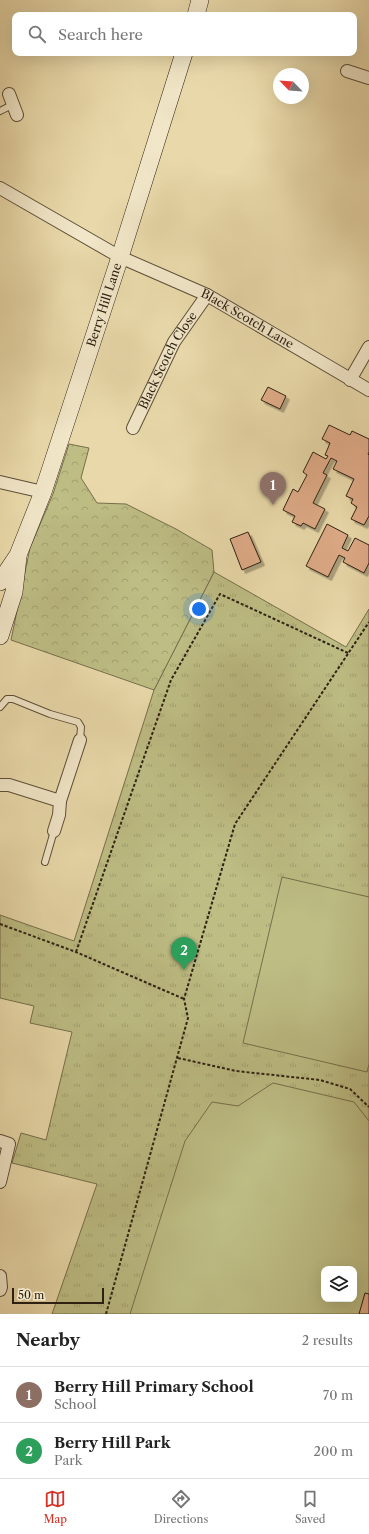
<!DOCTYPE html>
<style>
:root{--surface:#fff;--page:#f2f2f2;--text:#222;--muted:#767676;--line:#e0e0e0;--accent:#d93025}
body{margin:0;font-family:"Libre Caslon Text",serif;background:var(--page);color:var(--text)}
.controls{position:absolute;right:12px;bottom:12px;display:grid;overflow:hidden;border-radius:8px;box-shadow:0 4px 16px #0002}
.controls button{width:36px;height:36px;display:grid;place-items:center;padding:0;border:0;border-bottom:1px solid var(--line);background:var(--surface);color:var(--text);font:20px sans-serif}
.compass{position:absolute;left:273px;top:68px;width:36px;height:36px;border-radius:50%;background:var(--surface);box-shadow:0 4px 16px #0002;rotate:295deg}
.scale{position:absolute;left:12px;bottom:10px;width:92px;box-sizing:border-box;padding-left:4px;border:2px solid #2e2112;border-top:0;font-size:11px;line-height:14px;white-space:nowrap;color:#2e2112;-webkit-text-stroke:3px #f1e6c8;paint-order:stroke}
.you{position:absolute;left:199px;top:609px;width:14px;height:14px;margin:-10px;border:3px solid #fff;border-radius:50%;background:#1a73e8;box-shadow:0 0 0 6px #1a73e833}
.badge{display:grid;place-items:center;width:26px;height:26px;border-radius:50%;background:var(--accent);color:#fff;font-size:13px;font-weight:700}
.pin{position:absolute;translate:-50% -33px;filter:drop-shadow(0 1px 2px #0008)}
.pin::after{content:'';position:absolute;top:21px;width:14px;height:12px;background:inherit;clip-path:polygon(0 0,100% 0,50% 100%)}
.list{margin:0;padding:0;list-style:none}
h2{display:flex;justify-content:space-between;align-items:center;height:52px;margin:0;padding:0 16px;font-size:17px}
h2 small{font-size:13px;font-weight:400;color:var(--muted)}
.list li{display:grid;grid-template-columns:26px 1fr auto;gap:12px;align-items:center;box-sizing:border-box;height:56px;padding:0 16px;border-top:1px solid var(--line)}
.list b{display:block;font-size:15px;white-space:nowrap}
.list p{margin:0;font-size:13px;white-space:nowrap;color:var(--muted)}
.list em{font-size:13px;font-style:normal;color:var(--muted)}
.icon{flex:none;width:22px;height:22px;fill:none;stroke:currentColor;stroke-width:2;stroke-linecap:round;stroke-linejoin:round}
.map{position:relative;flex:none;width:369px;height:1314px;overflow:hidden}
.search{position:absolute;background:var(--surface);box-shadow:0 4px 16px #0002;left:12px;right:12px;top:12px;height:44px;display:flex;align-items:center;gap:10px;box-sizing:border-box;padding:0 14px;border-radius:8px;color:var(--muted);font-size:15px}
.sheet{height:164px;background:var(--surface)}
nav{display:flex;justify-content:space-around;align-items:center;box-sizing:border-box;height:56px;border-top:1px solid var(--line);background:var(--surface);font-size:11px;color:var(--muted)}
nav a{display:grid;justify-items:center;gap:2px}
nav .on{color:var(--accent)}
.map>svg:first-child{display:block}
.grass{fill:url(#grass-tufts);stroke:#766f4b;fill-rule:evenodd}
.forest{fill:url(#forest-crowns);stroke:#766f4b}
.garden{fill:#bdbd84;stroke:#766f4b;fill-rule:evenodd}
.building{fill:#dfab88;stroke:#2e2112;filter:url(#shadow)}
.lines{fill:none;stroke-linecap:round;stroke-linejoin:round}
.lane-casing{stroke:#5d4f38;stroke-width:8}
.street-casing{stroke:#5d4f38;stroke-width:14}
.secondary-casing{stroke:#2e2112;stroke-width:18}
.path{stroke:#2e2112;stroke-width:2;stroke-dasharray:3 2;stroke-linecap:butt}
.lane{stroke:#f1e6c8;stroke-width:6}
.street{stroke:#f1e6c8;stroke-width:12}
.secondary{stroke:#f1e6c8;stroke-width:17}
.labels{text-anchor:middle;stroke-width:3;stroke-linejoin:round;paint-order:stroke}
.street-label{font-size:12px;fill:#2e2112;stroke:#f1e6c8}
</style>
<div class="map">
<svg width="369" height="1314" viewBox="0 0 369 1314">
<defs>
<pattern id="grass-tufts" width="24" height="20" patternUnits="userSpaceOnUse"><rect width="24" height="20" fill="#bdbd84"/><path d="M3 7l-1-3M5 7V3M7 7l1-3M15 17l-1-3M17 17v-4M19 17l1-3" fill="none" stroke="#a3a271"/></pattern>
<pattern id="forest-crowns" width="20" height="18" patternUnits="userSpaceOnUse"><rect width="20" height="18" fill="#bdbd84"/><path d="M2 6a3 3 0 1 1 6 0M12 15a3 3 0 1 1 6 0" fill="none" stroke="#a3a271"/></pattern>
<filter id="shadow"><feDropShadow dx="3.5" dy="3.5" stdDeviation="0" flood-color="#0004"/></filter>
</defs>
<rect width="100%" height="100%" fill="#e9d9aa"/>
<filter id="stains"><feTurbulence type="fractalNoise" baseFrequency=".005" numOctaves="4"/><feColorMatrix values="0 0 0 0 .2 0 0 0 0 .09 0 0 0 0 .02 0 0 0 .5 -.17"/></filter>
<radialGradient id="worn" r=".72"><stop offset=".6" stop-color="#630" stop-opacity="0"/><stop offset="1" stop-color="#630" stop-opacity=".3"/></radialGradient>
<path class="grass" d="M214 572 346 647 369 609V1314H52L97 1184 12 1163 21 1133 46 1140 72 1032 30 1023 34 1006 0 998V915L74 941 154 690ZM324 1269H354V1299H324Z"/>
<path class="forest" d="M69 444 89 448 81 478 97 503 126 504 176 529 212 550 214 572 154 690 11 640 30 548 53 494Z"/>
<path class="garden" d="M282 877 369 897V1064L367 1072 243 1043Z
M273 1083 354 1102 369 1121V1314H130L185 1141 212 1102 238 1106ZM324 1269H354V1299H324Z"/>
<path class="building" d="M268 387 286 396 280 409 261 400Z
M329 425 350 435 352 431 369 439V452L368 454 369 455V516L364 525 351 519 357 507 351 503 353 499 346 496 354 479 333 469 337 461 331 458 323 473 327 475 313 503 325 509 315 529 303 523 301 526 292 522 295 516 283 510 293 489 298 492 307 475 303 472 313 452 326 459 328 456 325 455 330 443 322 439Z
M327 524 348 535 342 548 348 551 355 538 369 545V563L364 573 343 562 345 558 339 555 328 577 306 566Z
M248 532 261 562 242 570 230 539Z
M365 1293 369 1294V1314H359Z"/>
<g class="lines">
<defs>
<path id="lane" d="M0 111 14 104
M0 707 7 699H13L50 714 78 722 81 727 80 740
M45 862 54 831"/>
<g id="street">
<path d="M347 71 369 78"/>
<path d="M9 94 17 115"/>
<path id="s1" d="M0 188 120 257 207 295 369 390"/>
<path d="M350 380 369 347"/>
<path id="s2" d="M133 428 174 342 207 295"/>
<path d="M0 482 43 492"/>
<path d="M0 785H9L60 801 80 740"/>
<path d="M54 831 59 815 60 801"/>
<path d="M0 1141 9 1144 0 1182"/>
<path d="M0 1276 1 1287 0 1290"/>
</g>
<g id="secondary">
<path d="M196 15 200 0"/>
<path id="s3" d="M0 582 18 555 43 492 120 257 184 53"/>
<path d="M0 636 14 592 18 557"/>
</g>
</defs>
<use href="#lane" class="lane-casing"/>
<use href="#street" class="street-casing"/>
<use href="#secondary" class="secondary-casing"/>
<path class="path" d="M0 924 76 952 184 999
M76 952 171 680 220 594 348 653
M178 1058 236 1071 320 1080 350 1089 369 1107
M106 1314 188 1018 184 999 235 824 369 622"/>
<use href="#lane" class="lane"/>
<use href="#street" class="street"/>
<use href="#secondary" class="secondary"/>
</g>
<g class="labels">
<g class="street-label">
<text dy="4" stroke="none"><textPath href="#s3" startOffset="297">Berry Hill Lane</textPath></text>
<text dy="4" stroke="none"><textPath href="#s1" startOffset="280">Black Scotch Lane</textPath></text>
<text dy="4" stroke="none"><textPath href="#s2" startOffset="76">Black Scotch Close</textPath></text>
</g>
</g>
<rect width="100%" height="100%" filter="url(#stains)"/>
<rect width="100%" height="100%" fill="url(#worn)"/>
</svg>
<div class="controls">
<button><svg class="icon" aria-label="layers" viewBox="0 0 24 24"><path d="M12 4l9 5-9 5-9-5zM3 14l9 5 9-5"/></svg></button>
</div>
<svg class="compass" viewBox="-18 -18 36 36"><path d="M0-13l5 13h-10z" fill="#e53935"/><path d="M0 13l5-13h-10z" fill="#767676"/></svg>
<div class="scale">50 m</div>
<div class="you"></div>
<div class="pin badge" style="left:273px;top:505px;background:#8d6e63">1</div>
<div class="pin badge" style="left:184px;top:970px;background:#2e9e5b">2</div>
<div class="search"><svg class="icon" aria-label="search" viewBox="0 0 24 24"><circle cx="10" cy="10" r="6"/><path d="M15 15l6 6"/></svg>Search here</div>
</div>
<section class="sheet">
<h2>Nearby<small>2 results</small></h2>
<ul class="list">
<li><span class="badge" style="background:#8d6e63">1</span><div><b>Berry Hill Primary School</b><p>School</p></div><em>70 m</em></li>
<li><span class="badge" style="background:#2e9e5b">2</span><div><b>Berry Hill Park</b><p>Park</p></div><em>200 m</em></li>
</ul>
</section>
<nav>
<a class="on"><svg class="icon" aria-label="map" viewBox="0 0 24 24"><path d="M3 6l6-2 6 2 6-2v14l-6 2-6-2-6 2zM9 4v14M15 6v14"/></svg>Map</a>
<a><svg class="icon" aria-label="directions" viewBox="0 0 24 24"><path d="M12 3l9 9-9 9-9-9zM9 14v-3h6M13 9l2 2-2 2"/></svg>Directions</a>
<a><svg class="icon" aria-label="saved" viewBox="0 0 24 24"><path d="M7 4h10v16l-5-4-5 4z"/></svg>Saved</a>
</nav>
